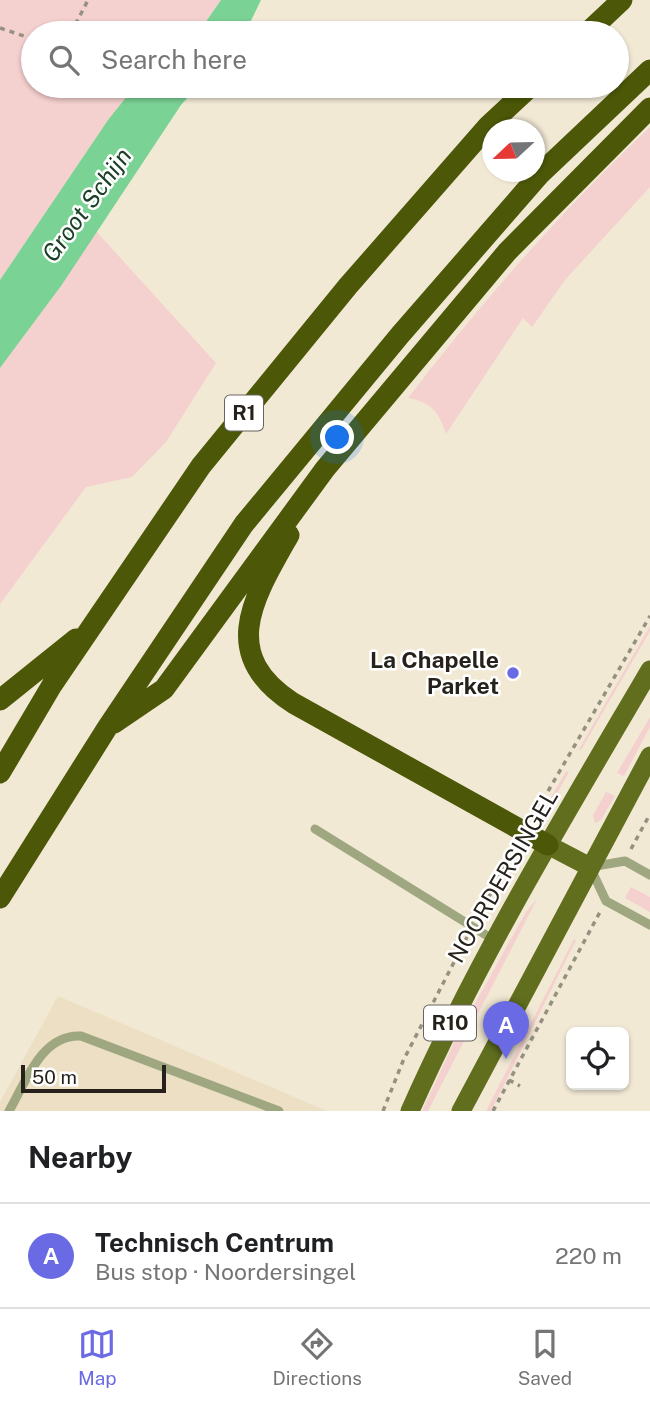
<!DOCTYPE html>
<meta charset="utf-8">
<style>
:root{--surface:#fff;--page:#f6f6f6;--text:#202124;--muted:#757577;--line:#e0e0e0;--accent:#6a6ae4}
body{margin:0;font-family:"Public Sans",sans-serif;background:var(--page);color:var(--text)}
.controls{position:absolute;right:21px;bottom:21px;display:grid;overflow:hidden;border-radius:10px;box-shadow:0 2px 5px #0004}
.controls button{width:63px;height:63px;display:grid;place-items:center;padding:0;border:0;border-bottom:2px solid var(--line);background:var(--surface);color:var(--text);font:35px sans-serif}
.compass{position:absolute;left:482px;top:119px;width:63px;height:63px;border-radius:50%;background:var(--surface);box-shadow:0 2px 5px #0004;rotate:248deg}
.scale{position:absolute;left:21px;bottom:18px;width:145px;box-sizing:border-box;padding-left:7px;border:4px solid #26221b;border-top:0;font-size:19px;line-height:24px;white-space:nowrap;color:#26221b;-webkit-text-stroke:5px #fff;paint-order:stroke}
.you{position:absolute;left:338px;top:438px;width:24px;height:24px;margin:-18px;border:5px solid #fff;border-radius:50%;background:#1a73e8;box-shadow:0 0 0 10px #1a73e833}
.badge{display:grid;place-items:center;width:46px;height:46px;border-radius:50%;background:var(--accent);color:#fff;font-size:23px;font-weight:700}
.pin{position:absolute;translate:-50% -58px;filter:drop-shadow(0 2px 4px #0008)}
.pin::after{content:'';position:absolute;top:37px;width:24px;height:21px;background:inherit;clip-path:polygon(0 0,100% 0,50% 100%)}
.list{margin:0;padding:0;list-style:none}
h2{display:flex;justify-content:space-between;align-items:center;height:91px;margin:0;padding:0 28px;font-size:30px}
h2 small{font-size:23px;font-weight:400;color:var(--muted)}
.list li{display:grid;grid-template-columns:46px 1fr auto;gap:21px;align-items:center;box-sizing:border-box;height:105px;padding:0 28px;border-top:2px solid var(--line)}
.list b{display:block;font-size:26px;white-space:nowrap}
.list p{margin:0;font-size:23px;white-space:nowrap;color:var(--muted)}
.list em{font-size:23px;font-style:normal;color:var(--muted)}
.icon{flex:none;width:38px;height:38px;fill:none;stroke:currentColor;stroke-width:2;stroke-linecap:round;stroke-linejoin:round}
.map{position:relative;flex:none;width:650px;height:1111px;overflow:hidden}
.search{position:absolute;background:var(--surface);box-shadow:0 2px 5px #0004;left:21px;right:21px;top:21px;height:77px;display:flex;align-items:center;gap:18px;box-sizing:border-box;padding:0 24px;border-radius:38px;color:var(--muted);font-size:26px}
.sheet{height:196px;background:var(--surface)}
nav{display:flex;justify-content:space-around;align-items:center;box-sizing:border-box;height:98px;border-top:2px solid var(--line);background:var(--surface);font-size:19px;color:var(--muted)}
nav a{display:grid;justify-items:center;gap:4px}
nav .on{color:var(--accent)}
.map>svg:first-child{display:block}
.built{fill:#ecdfc4}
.green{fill:#f4d0cf}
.water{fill:#7ad294}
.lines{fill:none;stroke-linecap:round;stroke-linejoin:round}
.path{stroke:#969081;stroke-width:3.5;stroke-dasharray:5 5;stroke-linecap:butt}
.service{stroke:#9ea780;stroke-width:9}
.primary{stroke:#606e1e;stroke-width:19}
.motorway{stroke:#4c5808;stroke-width:21}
.poi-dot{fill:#6a6ae4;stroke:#fff;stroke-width:2.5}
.labels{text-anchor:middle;stroke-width:5;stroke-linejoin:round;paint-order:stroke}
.shield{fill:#fff;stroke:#67645f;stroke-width:2}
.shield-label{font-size:21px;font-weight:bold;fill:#26221b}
.poi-label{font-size:23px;font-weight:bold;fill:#26221b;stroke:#fff;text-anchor:end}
.street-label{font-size:23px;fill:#26221b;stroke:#fff}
.water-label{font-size:24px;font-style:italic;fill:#1c4027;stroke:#fff}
</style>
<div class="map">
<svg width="650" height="1111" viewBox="0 0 650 1111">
<rect width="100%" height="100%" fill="#f2e9d5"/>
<path class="built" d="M58 996 327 1111H0V1102Z"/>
<path class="green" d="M0 0H221L205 23 190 33H33V86H135L108 120 0 280Z
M650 127V187L565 280 532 327 523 318 446 434C439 412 431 402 408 398 481 303 563 209 650 127Z
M95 230 216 363 166 442 132 477 86 487 0 604V368L61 286Z
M650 626V631L581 750 579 749Z
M650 717V727L624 776 617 773Z
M566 771 569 772 491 911 487 910Z
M606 792 615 796 601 820 595 823 593 815Z
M631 887 650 897V912L625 898Z
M537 899 428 1111H422L459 1032 526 912Z
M574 939 576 940 491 1111H486Z"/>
<path class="water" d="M221 0H261L245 33H190L205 23Z
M135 86H198L181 105 61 286 0 368V280L108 120Z"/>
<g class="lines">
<path class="path" d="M0 28 33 39
M71 33 88 0
M533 817 650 616
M631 849 650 814
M479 915 515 848
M509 1080 520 1086
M383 1111 403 1061 467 937
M493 1111 600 912"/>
<path class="service" d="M315 829 494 940
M650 875 625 861 590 867 606 901 650 925
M9 1111C26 1082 41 1034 81 1036L279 1111"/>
<path class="primary" d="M548 845 590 867
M410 1111C478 958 565 815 650 670
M461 1111 650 756"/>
<path class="motorway" d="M587 33 622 0
M289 535C254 597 217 654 293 703L548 845
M0 700 76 639
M114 723 164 689 325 469 507 252 650 108
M0 773 52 685 201 466 348 286 488 126 531 86
M0 898 107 728 244 524 400 335 540 174 650 70"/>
</g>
<circle class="poi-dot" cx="513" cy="673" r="7"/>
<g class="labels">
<g class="shield">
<rect x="225" y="395.5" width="38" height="35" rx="5"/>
<rect x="424" y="1005.5" width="52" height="35" rx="5"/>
</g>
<g class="shield-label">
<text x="244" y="420">R1</text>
<text x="450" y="1030">R10</text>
</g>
<g class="poi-label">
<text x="499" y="668">La Chapelle<tspan x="499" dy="26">Parket</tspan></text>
</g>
<g class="street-label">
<text transform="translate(503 876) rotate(-60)" y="8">NOORDERSINGEL</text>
</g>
<g class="water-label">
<text transform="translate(87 205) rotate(-54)" y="8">Groot Schijn</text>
</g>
</g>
</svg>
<div class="controls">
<button><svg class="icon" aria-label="locate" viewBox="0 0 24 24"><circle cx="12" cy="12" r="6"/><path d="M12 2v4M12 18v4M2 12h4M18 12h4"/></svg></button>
</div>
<svg class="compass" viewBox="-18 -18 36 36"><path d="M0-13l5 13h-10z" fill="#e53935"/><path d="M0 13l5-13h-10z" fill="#757577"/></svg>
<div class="scale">50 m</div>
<div class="you"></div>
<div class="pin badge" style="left:506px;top:1059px">A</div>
<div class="search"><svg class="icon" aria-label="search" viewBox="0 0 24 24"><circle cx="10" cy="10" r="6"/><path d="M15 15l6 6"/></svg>Search here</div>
</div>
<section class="sheet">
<h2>Nearby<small></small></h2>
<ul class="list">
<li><span class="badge">A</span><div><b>Technisch Centrum</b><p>Bus stop · Noordersingel</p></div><em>220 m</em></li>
</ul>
</section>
<nav>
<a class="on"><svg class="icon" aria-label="map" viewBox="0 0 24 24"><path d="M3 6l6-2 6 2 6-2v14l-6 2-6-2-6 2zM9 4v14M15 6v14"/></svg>Map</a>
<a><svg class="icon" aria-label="directions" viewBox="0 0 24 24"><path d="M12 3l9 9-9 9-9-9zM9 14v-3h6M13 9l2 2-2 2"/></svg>Directions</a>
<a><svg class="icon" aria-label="saved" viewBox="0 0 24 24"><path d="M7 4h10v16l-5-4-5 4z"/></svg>Saved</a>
</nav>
